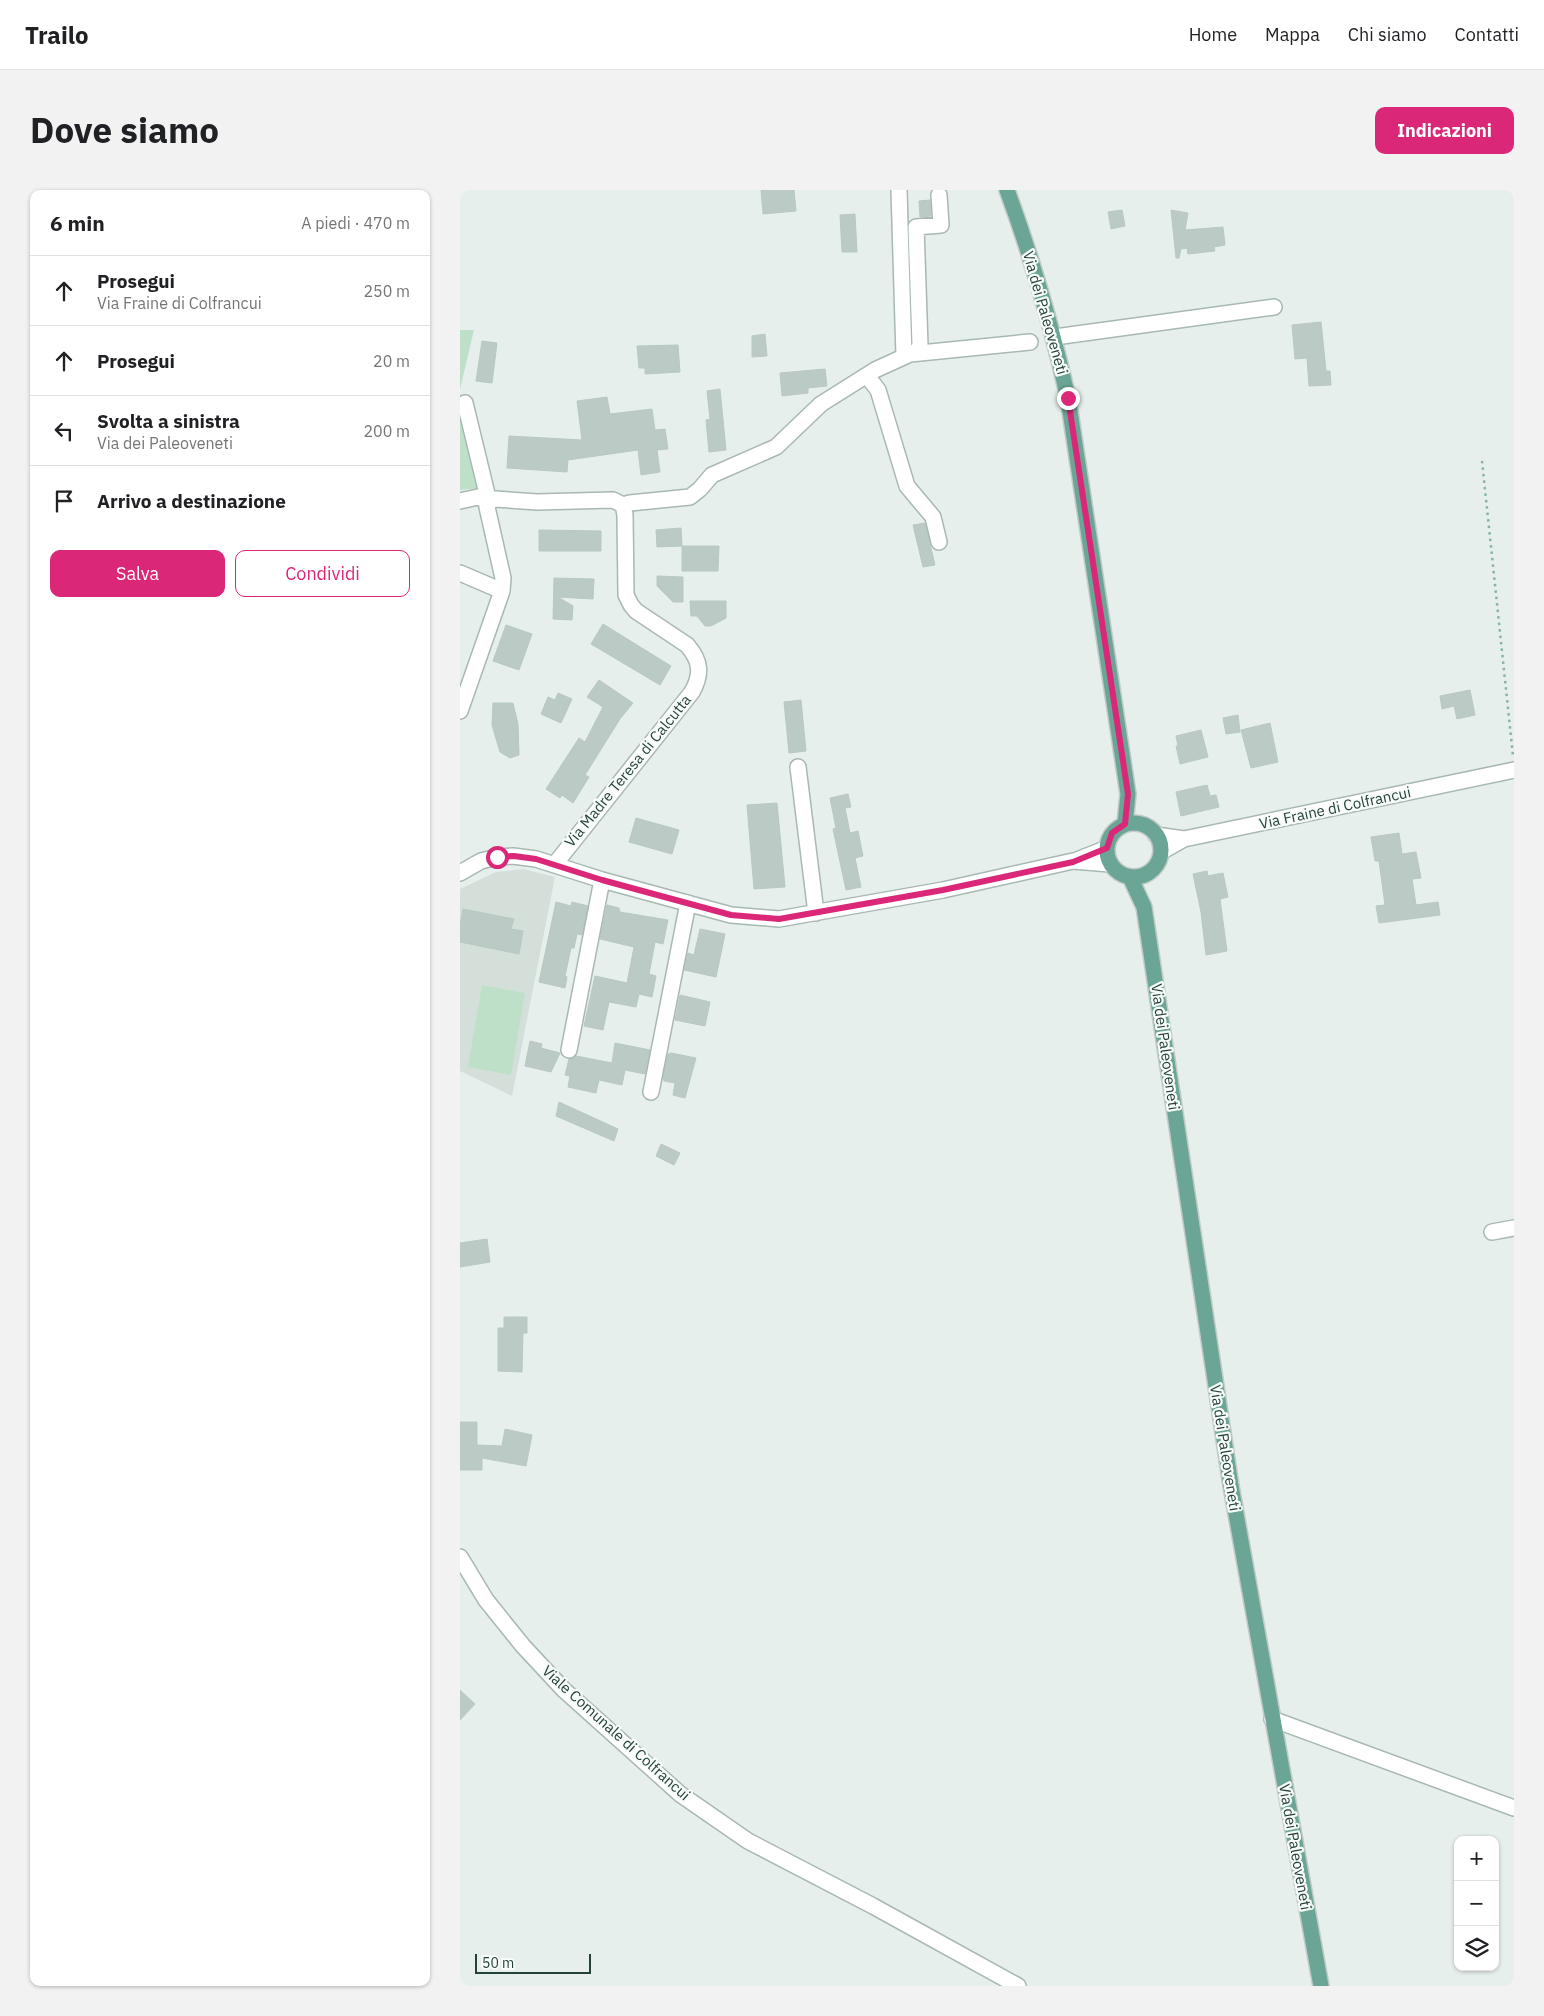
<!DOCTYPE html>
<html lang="it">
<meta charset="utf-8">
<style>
:root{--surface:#fff;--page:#f2f2f2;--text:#202124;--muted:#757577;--line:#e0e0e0;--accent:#db2777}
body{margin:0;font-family:"IBM Plex Sans",sans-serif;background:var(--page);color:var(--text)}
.controls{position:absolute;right:15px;bottom:15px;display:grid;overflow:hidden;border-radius:10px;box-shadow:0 1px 4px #0004}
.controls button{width:45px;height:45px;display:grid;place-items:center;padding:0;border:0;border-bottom:1px solid var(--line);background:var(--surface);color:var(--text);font:25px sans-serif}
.scale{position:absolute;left:15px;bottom:12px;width:116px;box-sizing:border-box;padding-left:5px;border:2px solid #24423a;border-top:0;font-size:14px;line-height:18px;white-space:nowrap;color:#24423a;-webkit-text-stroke:4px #f7fbf9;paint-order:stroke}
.stop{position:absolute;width:15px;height:15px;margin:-11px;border:4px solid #db2777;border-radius:50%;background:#fff}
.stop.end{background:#db2777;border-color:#fff;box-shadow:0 1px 5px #0008}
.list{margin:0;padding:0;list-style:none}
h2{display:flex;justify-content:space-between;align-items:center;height:65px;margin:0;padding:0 20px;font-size:21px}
h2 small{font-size:16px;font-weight:400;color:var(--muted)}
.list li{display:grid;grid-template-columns:32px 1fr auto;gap:15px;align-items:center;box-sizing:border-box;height:70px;padding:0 20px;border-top:1px solid var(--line)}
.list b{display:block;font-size:19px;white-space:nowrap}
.list p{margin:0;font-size:16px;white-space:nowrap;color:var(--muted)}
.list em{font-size:16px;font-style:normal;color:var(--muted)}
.actions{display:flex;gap:10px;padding:15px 20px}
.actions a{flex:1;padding:11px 0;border:1px solid var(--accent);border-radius:10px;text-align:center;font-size:18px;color:var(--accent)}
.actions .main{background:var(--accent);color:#fff}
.icon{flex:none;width:28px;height:28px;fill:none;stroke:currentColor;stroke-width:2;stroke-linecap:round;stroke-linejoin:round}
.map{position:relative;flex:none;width:1054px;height:1796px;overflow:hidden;border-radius:10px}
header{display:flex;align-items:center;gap:30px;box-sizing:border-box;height:70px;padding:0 25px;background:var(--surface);border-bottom:1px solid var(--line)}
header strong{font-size:24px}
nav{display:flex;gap:28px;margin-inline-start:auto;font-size:18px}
.intro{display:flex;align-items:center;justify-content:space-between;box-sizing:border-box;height:120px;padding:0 30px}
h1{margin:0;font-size:35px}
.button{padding:12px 22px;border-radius:10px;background:var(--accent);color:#fff;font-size:18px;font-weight:700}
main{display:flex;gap:30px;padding:0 30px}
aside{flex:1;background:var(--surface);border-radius:10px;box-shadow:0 1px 4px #0004}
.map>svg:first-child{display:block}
.built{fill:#d4dfda}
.green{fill:#bfe0c8}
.building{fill:#bbcac4;stroke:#b8c9c2}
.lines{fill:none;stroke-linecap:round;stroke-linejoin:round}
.minor-casing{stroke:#a8b8b2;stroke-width:18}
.major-casing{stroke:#c2cac8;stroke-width:18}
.path{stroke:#86b3a5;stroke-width:2.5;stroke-dasharray:2.5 4;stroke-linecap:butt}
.minor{stroke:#fff;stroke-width:15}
.major{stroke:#6aa596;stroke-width:15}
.route{stroke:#db2777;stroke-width:6}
.labels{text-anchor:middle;stroke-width:4.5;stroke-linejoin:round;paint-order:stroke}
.street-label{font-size:15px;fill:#24423a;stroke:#f7fbf9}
</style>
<header>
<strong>Trailo</strong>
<nav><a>Home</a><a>Mappa</a><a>Chi siamo</a><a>Contatti</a></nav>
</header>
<div class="intro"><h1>Dove siamo</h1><a class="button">Indicazioni</a></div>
<main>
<aside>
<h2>6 min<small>A piedi · 470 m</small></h2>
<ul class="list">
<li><svg class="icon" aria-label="ahead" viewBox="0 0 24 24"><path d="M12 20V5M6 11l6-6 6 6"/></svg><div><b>Prosegui</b><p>Via Fraine di Colfrancui</p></div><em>250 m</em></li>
<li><svg class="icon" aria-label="ahead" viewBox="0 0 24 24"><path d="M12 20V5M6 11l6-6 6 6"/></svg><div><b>Prosegui</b></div><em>20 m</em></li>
<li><svg class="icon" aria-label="left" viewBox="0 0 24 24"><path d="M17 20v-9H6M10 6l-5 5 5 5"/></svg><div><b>Svolta a sinistra</b><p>Via dei Paleoveneti</p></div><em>200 m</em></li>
<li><svg class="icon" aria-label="arrive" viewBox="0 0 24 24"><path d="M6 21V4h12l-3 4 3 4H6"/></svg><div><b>Arrivo a destinazione</b></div></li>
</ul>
<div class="actions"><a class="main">Salva</a><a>Condividi</a></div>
</aside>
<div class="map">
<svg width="1054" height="1796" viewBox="0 0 1054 1796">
<rect width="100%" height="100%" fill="#e6efeb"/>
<path class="built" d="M63 679 95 687 52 906 0 881V699L36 682Z"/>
<path class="green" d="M0 140H14L0 199Z
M0 222 20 298 0 300Z
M22 795 65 803 51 885 8 877Z"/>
<path class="building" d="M301 0H334L336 21 303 24Z
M470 10 471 26 460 27 459 11Z
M662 20 665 36 651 39 648 22Z
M711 20 728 23 725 40 763 37 765 55 754 57 755 61 728 64 727 58 721 59 719 68H716Z
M395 24 397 62H382L380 25Z
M861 132 866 181H870L871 195 849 196 847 168 835 169 832 135Z
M305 144 307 166 292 167V146Z
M22 151 37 153 32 193 16 191Z
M218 155 220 182 185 184V178H179L177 156Z
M365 179 367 196 348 198V203L322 206 320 183Z
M260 199 266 260 249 262 246 230 250 229 247 201Z
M147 207 150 224 192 219 195 240 205 239 208 259 197 260 200 282 181 285 178 260 108 270 107 282 47 278 49 246 122 250 117 211Z
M465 333 475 375 463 377 453 335Z
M221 338 222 356 197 357 196 340Z
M79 340 141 341V361H79Z
M222 356H259L258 381H222Z
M197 386 223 387V412H213L197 396Z
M94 388 134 389 133 409 98 407 113 416 112 430 93 429Z
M230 411H266V428L251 436H245L237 426H231Z
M143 434 211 476 200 495 131 454Z
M46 435 72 444 59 480 33 471Z
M139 490 173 513 160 529 125 585 129 587 113 613 102 605 100 608 86 599 119 548 125 552 143 517 127 507Z
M1010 500 1015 525 997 529 994 516 982 519 980 506Z
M98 503 112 509 101 533 81 524 88 507 95 510Z
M341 510 346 561 329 563 324 512Z
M33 513H53L58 534 59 565 50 568 40 562 32 535Z
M778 525 780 542 766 544 763 528Z
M810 533 818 572 791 578 781 540Z
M741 540 748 567 720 574 716 556H718L716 546Z
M747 595 750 606 756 605 759 617 721 626 716 602Z
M388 604 391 617 385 618 390 643 398 641 403 666 395 668 401 697 386 700 373 639 376 638 370 608Z
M317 613 325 697 294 699 287 615Z
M176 628 219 640 212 664 169 652Z
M939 643 942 664 956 662 961 688 952 689 956 715 978 712 980 725 919 733 916 716 925 715 919 671H915L911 647Z
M747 681 748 686 763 683 768 707 760 709 767 761 746 765 741 722 733 684Z
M96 712 111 716 112 712 128 716 122 745 117 744 114 758H111L105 786 107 787 105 798 79 792Z
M147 715 159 718 160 722 208 730 203 754 195 752 189 784 196 786 192 807 179 804 176 817 149 812 143 840 124 836 135 786 167 793 174 757 140 749Z
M3 719 54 729 51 739 63 741 59 764 0 752V736Z
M240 739 265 744 256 787 224 780 228 763 234 765Z
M220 805 250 812 245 836 215 830Z
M70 851 82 854 81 858 100 863 91 882 65 876Z
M155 853 190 860 185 884 165 880 162 895 139 890 136 903 108 897 110 886 105 885 109 869 116 866 152 873Z
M211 863 236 868 225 908 213 905 215 893 204 891 203 888 208 864Z
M99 912 158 939 154 951 96 926Z
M201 954 220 963 214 975 196 966Z
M27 1049 30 1072 0 1077V1053Z
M44 1127H67V1143H63L62 1182 38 1181V1138H44Z
M0 1232H17V1255L42 1256 45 1239 72 1245 66 1276 22 1268V1280H0Z
M0 1500 15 1514 0 1530Z"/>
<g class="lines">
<defs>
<path id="minor" d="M439 0 444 166
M595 147 814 117
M456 163 460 155 456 37 481 35 479 5
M407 186 418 200 447 296 473 327 479 352
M5 213 29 312
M0 311 18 307 29 312
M29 312 35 309 77 312 153 310 163 315
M163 315 170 313 230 307 240 299 252 285 316 257 361 214 415 180 450 164 570 152
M0 383 42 401
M0 521 42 401 43 388 27 317 29 312
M338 577 356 723
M696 645 724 649 1054 580
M701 662 724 649
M617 670 647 658
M95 674 232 502C242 484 241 471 227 455L176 421 171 415 166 405 165 325 163 315
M0 683 21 671 37 667 53 666 76 669 142 690 271 725 319 729 483 700 613 671 650 674
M109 860 142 690
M191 902 228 713
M1032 1042 1054 1038
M0 1367 26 1410 63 1456 104 1500 220 1604 288 1651 413 1716 558 1796
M812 1529 1054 1618"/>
<path id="major" d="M547 0C572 68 592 137 608 208L668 604 665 634
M647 660a27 27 0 1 1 54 0a27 27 0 1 1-54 0Z
M670 687 684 717 771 1296 861 1796"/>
</defs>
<use href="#minor" class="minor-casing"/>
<use href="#major" class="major-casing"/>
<path class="path" d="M1022 271 1053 566"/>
<use href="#minor" class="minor"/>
<use href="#major" class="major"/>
</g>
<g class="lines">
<path class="route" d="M37 667 54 666 76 669 142 690 271 725 319 729 483 700 613 672 647 658 652 643 665 634 668 604 608 208"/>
</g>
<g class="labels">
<g class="street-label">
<text transform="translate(585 123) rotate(74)" y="5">Via dei Paleoveneti</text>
<text transform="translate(168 581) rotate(-51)" y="5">Via Madre Teresa di Calcutta</text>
<text transform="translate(875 618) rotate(-12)" y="5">Via Fraine di Colfrancui</text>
<text transform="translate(705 857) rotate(82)" y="5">Via dei Paleoveneti</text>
<text transform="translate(765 1258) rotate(81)" y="5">Via dei Paleoveneti</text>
<text transform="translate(156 1543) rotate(42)" y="5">Viale Comunale di Colfrancui</text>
<text transform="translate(835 1657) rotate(80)" y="5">Via dei Paleoveneti</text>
</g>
</g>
</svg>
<div class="controls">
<button>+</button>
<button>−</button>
<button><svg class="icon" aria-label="layers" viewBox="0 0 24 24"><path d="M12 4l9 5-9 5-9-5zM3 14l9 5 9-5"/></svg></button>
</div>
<div class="scale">50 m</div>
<div class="stop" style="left:37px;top:667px"></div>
<div class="stop end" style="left:608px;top:208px"></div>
</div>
</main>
